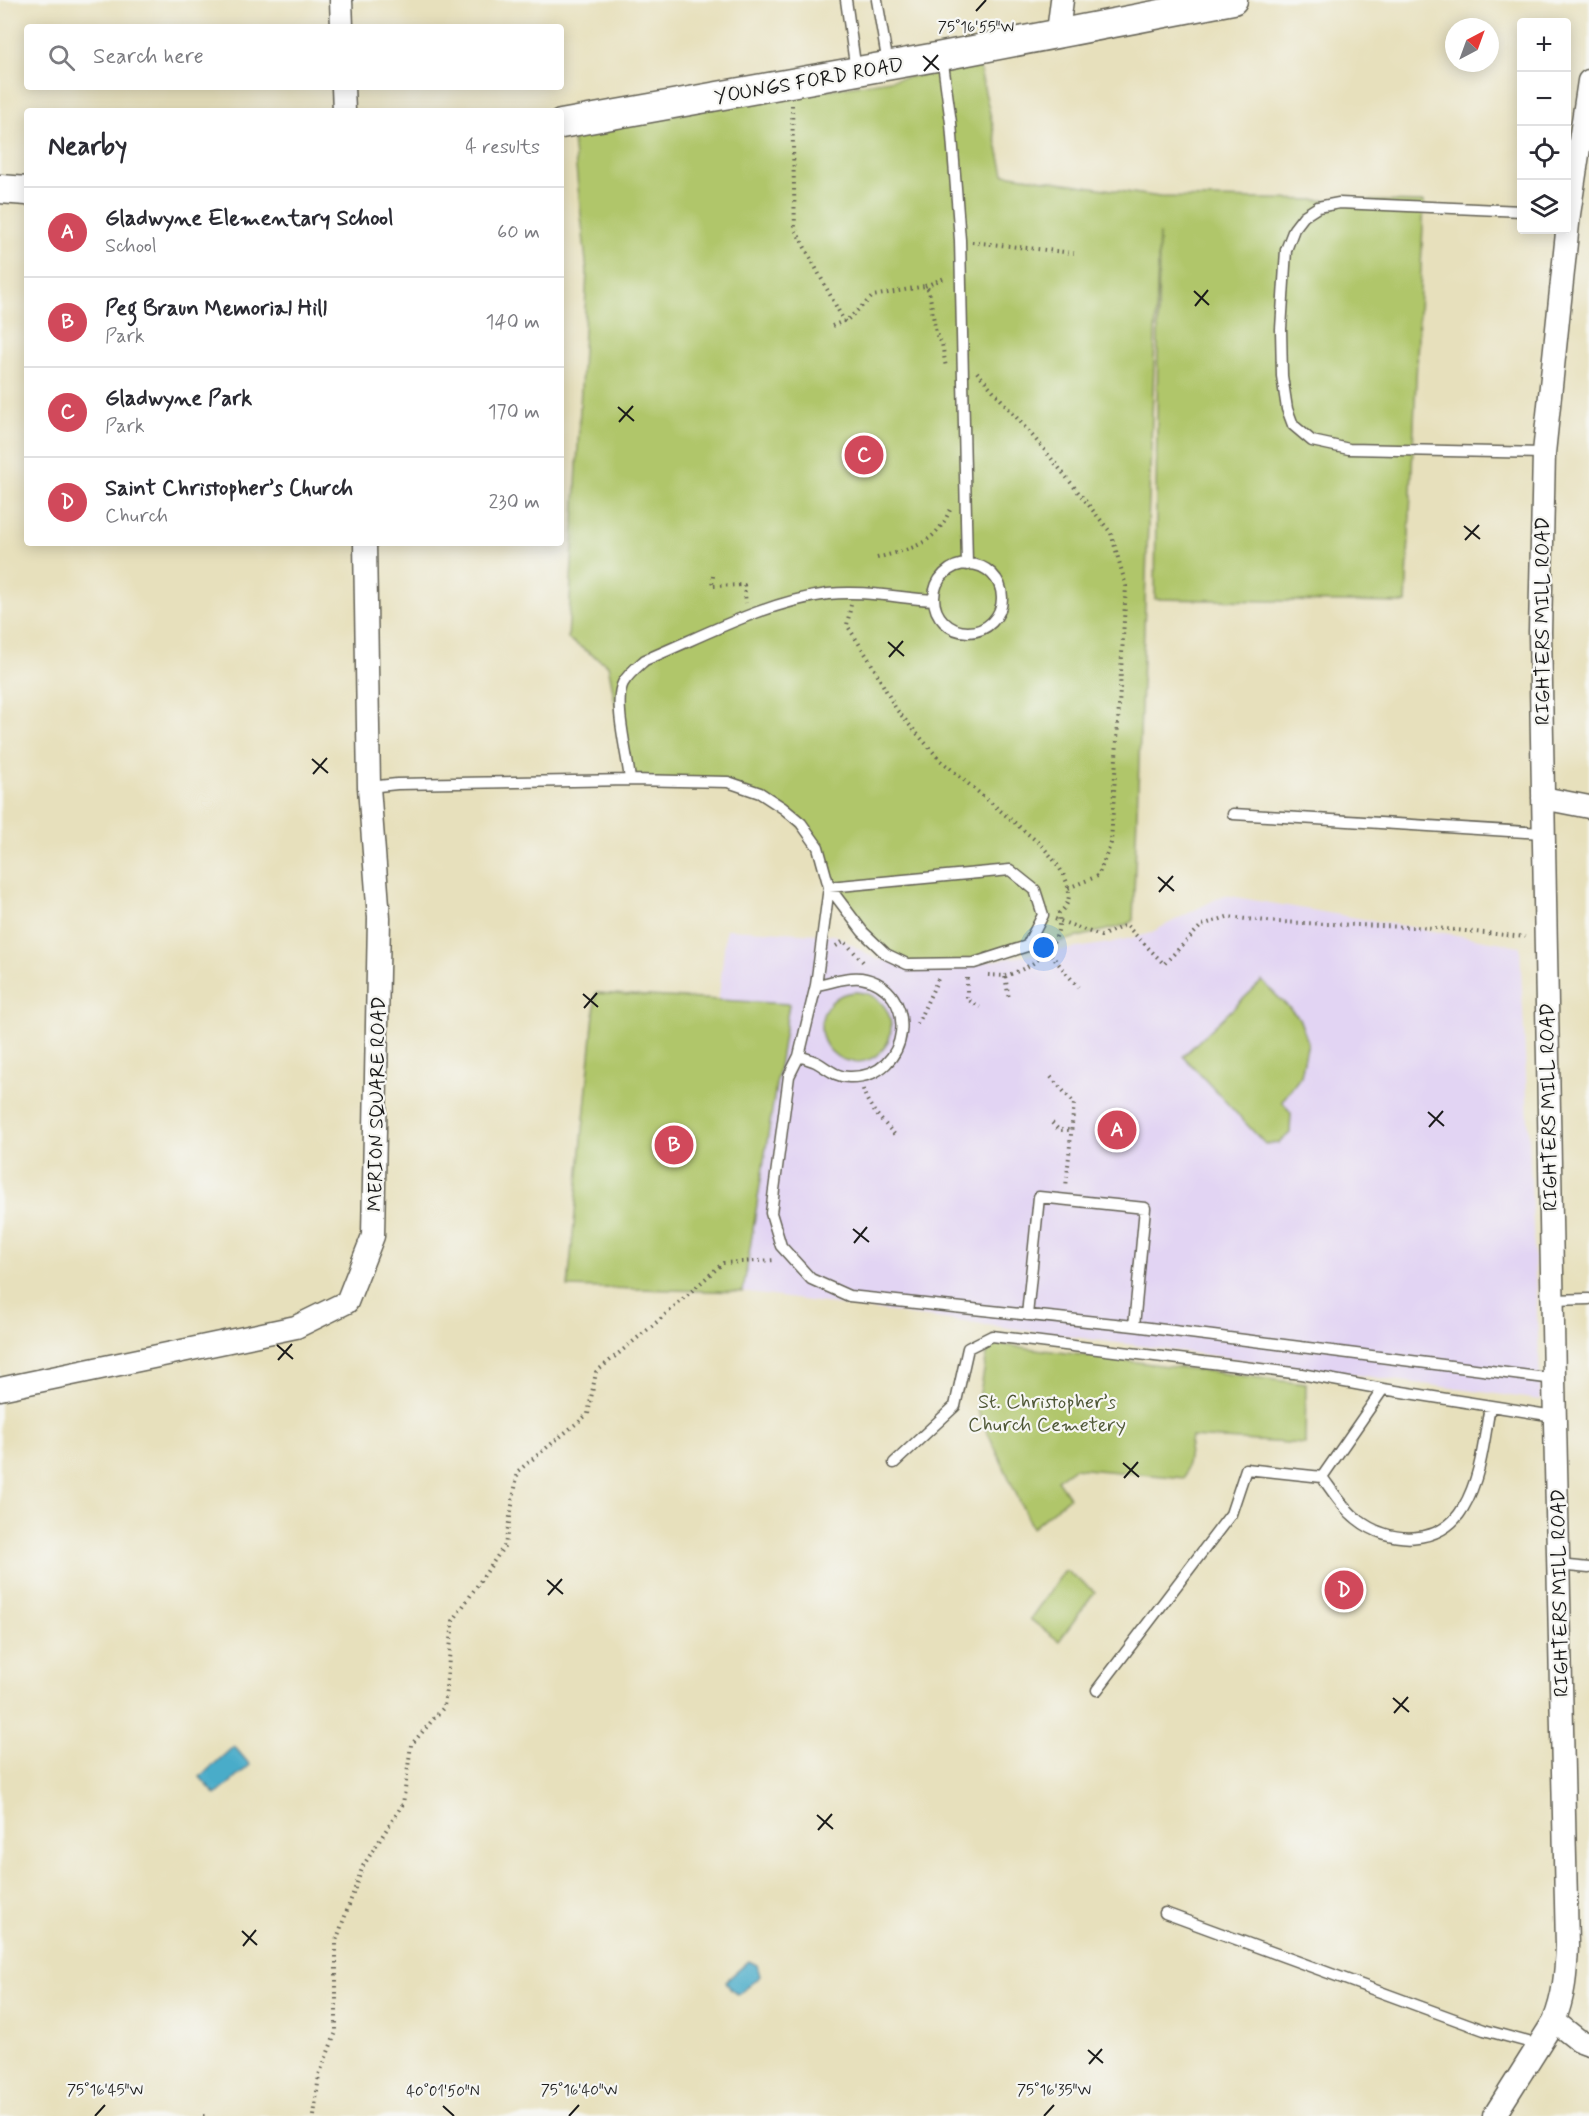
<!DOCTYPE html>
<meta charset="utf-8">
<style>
:root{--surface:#fff;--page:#f2f2f3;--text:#2b2b33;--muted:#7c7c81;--line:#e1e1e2;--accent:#d1495b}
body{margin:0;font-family:Mynerve,sans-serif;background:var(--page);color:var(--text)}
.controls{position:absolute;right:18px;top:18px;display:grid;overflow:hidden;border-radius:6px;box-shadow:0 3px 15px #0003}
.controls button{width:54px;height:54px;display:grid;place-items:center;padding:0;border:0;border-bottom:2px solid var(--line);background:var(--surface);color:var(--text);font:30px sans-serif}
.compass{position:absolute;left:1445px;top:18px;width:54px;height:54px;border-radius:50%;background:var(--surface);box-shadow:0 3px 15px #0003;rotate:41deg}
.you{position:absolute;left:1044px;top:948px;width:21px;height:21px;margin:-15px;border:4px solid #fff;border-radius:50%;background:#1a73e8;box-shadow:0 0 0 9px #1a73e833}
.badge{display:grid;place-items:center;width:39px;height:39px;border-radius:50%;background:var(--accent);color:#fff;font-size:20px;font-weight:700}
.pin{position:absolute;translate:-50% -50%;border:3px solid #fff;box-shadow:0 2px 6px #0006}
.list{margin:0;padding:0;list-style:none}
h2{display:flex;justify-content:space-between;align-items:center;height:78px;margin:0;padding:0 24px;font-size:26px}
h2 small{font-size:20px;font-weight:400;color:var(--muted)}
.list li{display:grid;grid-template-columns:39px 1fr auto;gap:18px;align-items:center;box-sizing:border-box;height:90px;padding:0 24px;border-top:2px solid var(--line)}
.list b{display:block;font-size:22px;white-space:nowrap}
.list p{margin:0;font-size:20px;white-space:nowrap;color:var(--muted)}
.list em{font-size:20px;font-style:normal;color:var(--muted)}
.icon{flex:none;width:33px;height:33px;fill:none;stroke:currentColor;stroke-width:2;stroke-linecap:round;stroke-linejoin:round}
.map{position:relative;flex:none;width:1589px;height:2116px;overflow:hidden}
.search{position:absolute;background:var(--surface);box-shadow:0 3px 15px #0003;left:24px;top:24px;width:540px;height:66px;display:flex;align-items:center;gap:15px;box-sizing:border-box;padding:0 21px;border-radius:6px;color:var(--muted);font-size:22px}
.panel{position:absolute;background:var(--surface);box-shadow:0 3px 15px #0003;left:24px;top:108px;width:540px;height:438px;border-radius:6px}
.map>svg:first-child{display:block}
.built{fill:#e2d4f3}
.green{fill:#b0c66a;stroke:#667143;stroke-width:1.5}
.water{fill:#4aacc9;stroke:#336472;stroke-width:1.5}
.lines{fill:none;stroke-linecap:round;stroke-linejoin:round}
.service-casing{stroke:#636154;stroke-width:13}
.minor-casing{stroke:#636154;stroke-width:25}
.tertiary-casing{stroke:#636154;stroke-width:31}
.path{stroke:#636154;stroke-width:4;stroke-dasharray:1.5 4.5;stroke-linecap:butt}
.service{stroke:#fff;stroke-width:10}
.minor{stroke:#fff;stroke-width:22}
.tertiary{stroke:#fff;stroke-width:28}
.ticks{fill:none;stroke:#1c1c1c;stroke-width:2}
.labels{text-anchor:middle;stroke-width:4.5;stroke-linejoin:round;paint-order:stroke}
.street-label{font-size:20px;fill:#1c1c1c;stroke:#f6f6f2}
.park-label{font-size:20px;fill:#505837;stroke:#f6f6f2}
.ticks-label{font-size:15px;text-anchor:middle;fill:#1c1c1c;stroke:#f6f6f2;stroke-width:4.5;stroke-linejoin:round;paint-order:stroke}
</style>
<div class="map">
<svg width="1589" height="2116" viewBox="0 0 1589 2116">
<rect width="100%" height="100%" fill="#f6f6f2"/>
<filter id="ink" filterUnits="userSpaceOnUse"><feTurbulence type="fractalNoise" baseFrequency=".0167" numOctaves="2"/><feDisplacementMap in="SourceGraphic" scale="12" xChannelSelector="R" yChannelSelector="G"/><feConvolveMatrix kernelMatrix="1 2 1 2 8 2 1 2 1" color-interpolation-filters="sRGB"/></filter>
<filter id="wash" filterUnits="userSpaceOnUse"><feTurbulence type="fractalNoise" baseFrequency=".008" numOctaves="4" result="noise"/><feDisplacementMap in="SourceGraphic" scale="24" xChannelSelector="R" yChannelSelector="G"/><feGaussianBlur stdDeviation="1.35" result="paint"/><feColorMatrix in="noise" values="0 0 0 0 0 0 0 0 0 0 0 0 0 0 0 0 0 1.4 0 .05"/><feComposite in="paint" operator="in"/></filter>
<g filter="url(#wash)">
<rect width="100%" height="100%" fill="#e7e0bc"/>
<path class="built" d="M1224 895 1520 946 1541 1400 743 1292 688 1291 726 929 835 935 876 959 945 968 1109 943 1148 934Z"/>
<path class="green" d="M979 66 1004 174 1160 197 1424 202 1406 603 1155 599 1159 234 1133 920 1126 925 974 963 907 964 886 954 829 887 818 847 783 807 728 782 630 780 608 665 568 639 587 272 572 130Z
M1262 981 1299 1018 1308 1042 1301 1076 1282 1101 1291 1113 1290 1133 1279 1143 1265 1144 1183 1056Z
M821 1027a35 35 0 1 1 70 0a35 35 0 1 1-70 0Z
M596 993 789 1004 743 1292 568 1287Z
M989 1343 1306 1384 1305 1444 1191 1437 1185 1478 1074 1468 1057 1480 1069 1497 1032 1528 977 1409Z
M1065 1570 1095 1592 1059 1641 1030 1619Z"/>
<path class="water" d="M234 1746 250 1765 216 1795 200 1777Z
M749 1961 757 1965 760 1976 739 1994C731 1993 729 1987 726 1981Z"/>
</g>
<g filter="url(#ink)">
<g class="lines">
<defs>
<path id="service" d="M846 0 856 71
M877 0 888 64
M942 56 951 123 960 240 967 565
M1522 211 1339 203 1318 207 1304 216 1294 229 1286 250 1281 329 1282 376 1287 409 1293 425 1312 441 1349 449 1544 453
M934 598a34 34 0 1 1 68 0a34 34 0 1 1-68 0Z
M630 780C628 757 613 702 623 683 628 674 637 667 645 660 703 636 765 602 828 594 863 590 899 598 934 600
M369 787 397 784 630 780 728 782 760 793 783 808 801 823 818 847 829 887 816 985 799 1056 789 1076 771 1213 781 1246 811 1279 849 1296 1134 1326 1554 1379
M1233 814 1543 833
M1010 870 1035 890 1043 915 1027 946 974 963 907 964 886 954 863 932 829 887Z
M799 1056C805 1058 811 1060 816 1062 827 1068 835 1077 849 1077 912 1079 921 988 861 978 845 976 831 983 816 985
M1552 1300 1589 1299
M1027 1315 1039 1197 1145 1208 1134 1326
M1383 1389 1554 1416
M894 1463 955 1406 968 1348 992 1336 1301 1374 1383 1389 1322 1477 1246 1469 1231 1514 1097 1690
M1322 1477C1333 1492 1343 1508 1357 1519 1389 1545 1441 1546 1463 1508 1481 1478 1484 1440 1490 1406
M1558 1565 1589 1568
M1165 1913 1484 2030 1539 2045"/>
<path id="minor" d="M341 0 342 27
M1058 32 1062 0
M343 87 344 111
M1543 798 1589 807
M0 1389 296 1327 347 1302 373 1236 379 918 369 787 365 543
M1554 2021 1578 2040 1589 2044
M1494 2116 1554 2021C1564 1997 1566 1972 1567 1946L1554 1379 1540 632 1544 453 1569 214 1589 81"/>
<path id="tertiary" d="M561 124 942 56 1233 0
M0 189 27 191"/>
</defs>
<use href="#service" class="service-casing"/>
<use href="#minor" class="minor-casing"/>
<use href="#tertiary" class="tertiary-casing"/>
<path class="path" d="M792 105 795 229 844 321 845 322 873 296 925 286 929 290 936 334 942 343 946 368
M972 242 1074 253
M925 286 947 277
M832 326 844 321
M977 372 1043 448 1111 533 1126 586 1111 843 1098 876 1068 888
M877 558C912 548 934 546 950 510
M713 576 712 586 744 585 746 603
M851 605 847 625 870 661 896 709 913 729 940 760 1040 844C1056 861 1084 894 1059 913 1063 947 1034 967 1005 976
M1055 919 1101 936 1126 925 1164 964 1202 925 1227 917 1277 922 1436 928 1525 937
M836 946 844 941 864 963
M1047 950 1078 987
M988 975 1005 976 1009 999
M967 978V999L980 1007
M917 1024 938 979
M1051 1077 1074 1103 1066 1187
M863 1089C868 1108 882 1120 895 1135
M1052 1123 1059 1130H1071
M203 2116H205
M314 2116 319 2075 336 2032V1941L363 1866 403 1804 411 1745 444 1707 453 1621 505 1545 518 1471 588 1414 596 1372 658 1321 723 1263 775 1260"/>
<use href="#service" class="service"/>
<use href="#minor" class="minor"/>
<use href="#tertiary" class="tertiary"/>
</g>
</g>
<path class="ticks" d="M976 11 986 0M923 56 939 70M924 71 938 55M1194 291 1209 305M1195 306 1208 290M618 407 634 421M619 422 633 406M1464 526 1480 539M1465 540 1479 525M888 642 904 656M889 657 903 641M312 759 328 773M313 774 327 758M1158 877 1174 891M1159 892 1173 876M583 994 598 1007M584 1008 597 993M1428 1112 1444 1126M1429 1127 1443 1111M853 1229 869 1242M854 1243 867 1227M277 1345 293 1359M278 1360 292 1344M1123 1463 1139 1477M1124 1478 1138 1462M547 1580 563 1594M548 1595 562 1579M1393 1698 1409 1712M1394 1713 1408 1697M817 1815 833 1829M818 1830 832 1814M242 1931 257 1945M243 1946 256 1930M1088 2050 1103 2063M1089 2064 1102 2049M443 2106 454 2116M95 2116 105 2105M569 2116 579 2105M1044 2116 1054 2105"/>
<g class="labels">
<g class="street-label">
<text transform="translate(809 80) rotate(-10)" y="7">YOUNGS FORD ROAD</text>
<text transform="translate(1542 621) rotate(-90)" y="7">RIGHTERS MILL ROAD</text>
<text transform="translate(376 1104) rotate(-89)" y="7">MERION SQUARE ROAD</text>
<text transform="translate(1548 1107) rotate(-91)" y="7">RIGHTERS MILL ROAD</text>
<text transform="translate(1559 1593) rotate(-91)" y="7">RIGHTERS MILL ROAD</text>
</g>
<g class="park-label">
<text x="1047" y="1408">St. Christopher’s<tspan x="1047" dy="23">Church Cemetery</tspan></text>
</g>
</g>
<g class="ticks-label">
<text x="976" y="32">75°16'55"W</text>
<text x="105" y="2095">75°16'45"W</text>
<text x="579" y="2095">75°16'40"W</text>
<text x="1054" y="2095">75°16'35"W</text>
<text x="443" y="2096">40°01'50"N</text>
</g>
</svg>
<div class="controls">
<button>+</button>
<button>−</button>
<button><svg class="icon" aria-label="locate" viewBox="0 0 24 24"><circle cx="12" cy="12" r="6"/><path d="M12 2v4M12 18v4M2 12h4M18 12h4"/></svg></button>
<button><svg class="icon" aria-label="layers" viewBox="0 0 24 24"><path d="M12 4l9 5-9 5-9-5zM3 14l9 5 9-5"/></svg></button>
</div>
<svg class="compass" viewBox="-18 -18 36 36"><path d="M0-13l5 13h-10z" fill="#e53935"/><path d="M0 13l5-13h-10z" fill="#7c7c81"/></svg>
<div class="you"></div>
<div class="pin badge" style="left:1117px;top:1130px">A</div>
<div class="pin badge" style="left:674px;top:1145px">B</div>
<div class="pin badge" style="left:864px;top:455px">C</div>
<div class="pin badge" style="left:1344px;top:1590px">D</div>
<div class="search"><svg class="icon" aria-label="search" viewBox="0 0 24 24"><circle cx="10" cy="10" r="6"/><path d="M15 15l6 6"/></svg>Search here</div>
<section class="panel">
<h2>Nearby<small>4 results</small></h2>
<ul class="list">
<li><span class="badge">A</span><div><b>Gladwyne Elementary School</b><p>School</p></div><em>60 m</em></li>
<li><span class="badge">B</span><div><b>Peg Braun Memorial Hill</b><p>Park</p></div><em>140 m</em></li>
<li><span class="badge">C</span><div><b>Gladwyne Park</b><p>Park</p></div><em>170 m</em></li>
<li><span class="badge">D</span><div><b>Saint Christopher’s Church</b><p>Church</p></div><em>230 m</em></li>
</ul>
</section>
</div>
